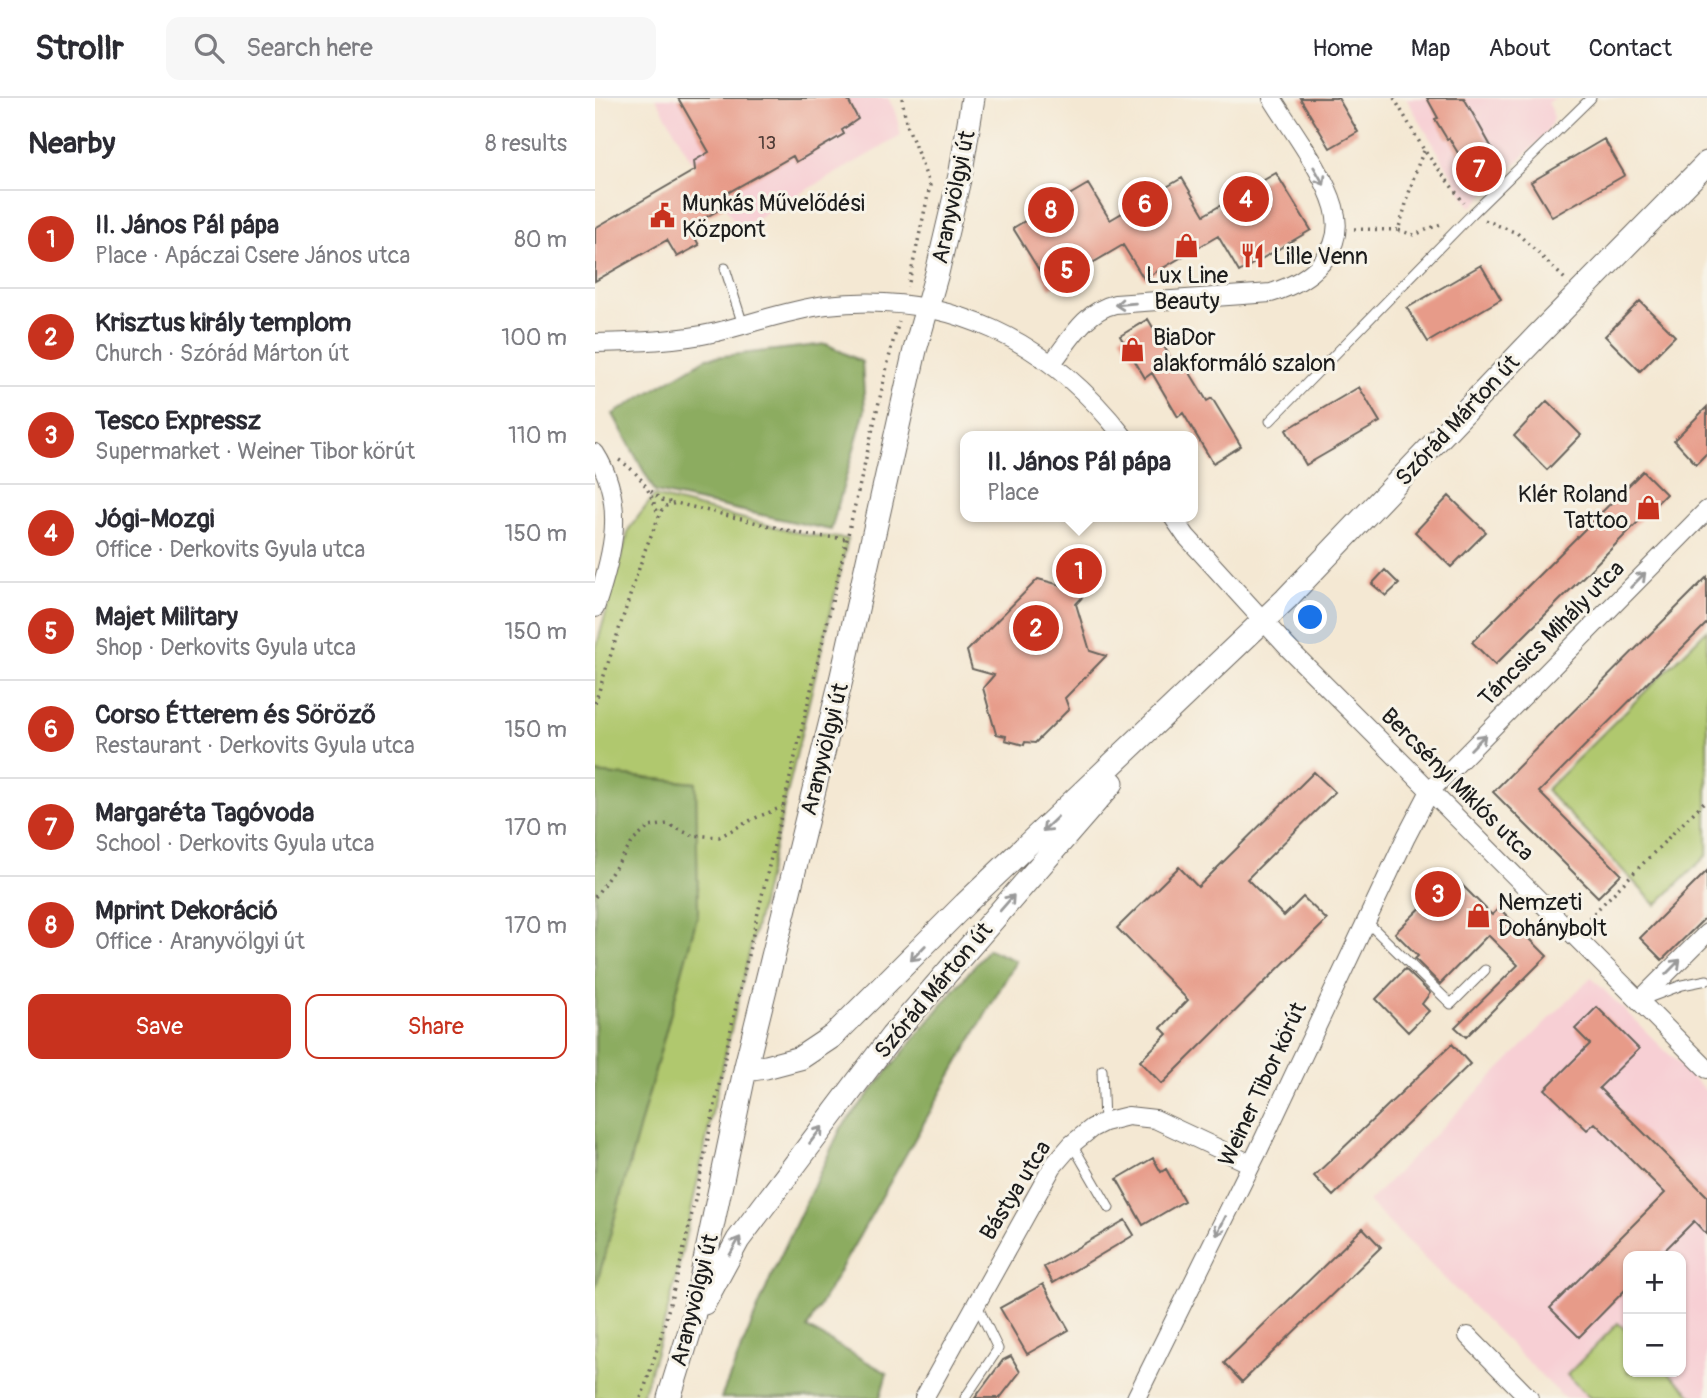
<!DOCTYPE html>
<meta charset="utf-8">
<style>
:root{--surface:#fff;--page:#f7f7f7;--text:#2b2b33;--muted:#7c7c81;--line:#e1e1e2;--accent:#c8321e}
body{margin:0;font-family:Pangolin,sans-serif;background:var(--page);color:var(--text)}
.controls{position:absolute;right:21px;bottom:21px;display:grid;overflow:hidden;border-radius:14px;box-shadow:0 2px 5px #0004}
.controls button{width:63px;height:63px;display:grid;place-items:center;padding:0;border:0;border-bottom:2px solid var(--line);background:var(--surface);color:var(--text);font:35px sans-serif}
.you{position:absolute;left:716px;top:520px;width:24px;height:24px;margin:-18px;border:5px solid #fff;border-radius:50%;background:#1a73e8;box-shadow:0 0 0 10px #1a73e833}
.badge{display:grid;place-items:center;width:46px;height:46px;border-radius:50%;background:var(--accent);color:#fff;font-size:23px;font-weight:700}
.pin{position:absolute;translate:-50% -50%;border:4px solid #fff;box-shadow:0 2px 7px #0006}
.popup{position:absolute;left:365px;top:333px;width:238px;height:91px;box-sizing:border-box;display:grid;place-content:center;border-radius:14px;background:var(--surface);filter:drop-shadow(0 2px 5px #0005);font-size:23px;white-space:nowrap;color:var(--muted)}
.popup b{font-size:26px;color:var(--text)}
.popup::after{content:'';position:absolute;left:50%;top:100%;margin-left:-14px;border:14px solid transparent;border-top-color:var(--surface)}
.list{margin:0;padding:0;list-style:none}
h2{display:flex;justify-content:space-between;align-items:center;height:91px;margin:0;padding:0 28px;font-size:30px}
h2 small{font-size:23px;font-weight:400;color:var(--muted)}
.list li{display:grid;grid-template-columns:46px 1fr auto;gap:21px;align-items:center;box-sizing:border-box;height:98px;padding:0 28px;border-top:2px solid var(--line)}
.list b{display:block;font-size:26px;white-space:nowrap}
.list p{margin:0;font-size:23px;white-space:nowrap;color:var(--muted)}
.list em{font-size:23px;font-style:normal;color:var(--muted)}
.actions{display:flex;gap:14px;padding:21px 28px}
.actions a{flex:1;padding:16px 0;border:2px solid var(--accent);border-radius:14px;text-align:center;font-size:24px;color:var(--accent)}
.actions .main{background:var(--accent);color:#fff}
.icon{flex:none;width:38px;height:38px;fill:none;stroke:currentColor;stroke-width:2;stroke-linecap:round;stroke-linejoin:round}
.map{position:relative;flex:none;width:1112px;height:1300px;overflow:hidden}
header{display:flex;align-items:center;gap:42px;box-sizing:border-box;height:98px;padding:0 35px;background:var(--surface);border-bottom:2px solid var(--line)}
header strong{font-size:33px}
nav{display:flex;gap:38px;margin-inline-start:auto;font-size:24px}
.search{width:490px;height:63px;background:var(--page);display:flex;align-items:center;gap:18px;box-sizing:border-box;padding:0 24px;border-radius:14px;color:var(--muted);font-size:26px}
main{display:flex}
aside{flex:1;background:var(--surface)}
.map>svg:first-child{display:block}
.built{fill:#f7cfd4;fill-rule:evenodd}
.green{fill:#b0c86e;stroke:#667245;stroke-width:2}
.forest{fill:#8cac61;stroke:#54643e;stroke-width:2}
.building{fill:#e79b89}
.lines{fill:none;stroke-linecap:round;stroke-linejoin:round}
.service-casing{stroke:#68635c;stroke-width:11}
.minor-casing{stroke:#68635c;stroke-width:20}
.tertiary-casing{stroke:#68635c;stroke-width:25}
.path{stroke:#68635c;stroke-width:3.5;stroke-dasharray:2 5;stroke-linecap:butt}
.service{stroke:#fff;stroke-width:9}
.minor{stroke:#fff;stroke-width:18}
.tertiary{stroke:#fff;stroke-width:23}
.oneway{stroke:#999}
.labels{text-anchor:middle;stroke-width:6;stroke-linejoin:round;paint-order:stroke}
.number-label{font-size:19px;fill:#4f3c37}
.street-label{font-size:23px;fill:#1c1c1c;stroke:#f7f3e8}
.poi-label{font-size:23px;fill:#1c1c1c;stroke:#f7f3e8;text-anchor:start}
</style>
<header>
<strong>Strollr</strong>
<div class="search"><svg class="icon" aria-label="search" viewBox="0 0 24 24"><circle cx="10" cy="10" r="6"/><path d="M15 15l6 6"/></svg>Search here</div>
<nav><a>Home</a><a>Map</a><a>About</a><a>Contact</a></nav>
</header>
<main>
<aside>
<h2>Nearby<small>8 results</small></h2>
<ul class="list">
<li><span class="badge">1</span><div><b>II. János Pál pápa</b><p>Place · Apáczai Csere János utca</p></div><em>80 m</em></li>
<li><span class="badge">2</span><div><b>Krisztus király templom</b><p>Church · Szórád Márton út</p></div><em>100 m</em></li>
<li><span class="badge">3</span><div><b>Tesco Expressz</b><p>Supermarket · Weiner Tibor körút</p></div><em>110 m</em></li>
<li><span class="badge">4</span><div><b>Jógi-Mozgi</b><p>Office · Derkovits Gyula utca</p></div><em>150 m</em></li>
<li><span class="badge">5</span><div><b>Majet Military</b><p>Shop · Derkovits Gyula utca</p></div><em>150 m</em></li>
<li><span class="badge">6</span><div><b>Corso Étterem és Söröző</b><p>Restaurant · Derkovits Gyula utca</p></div><em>150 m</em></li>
<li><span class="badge">7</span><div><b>Margaréta Tagóvoda</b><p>School · Derkovits Gyula utca</p></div><em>170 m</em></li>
<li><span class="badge">8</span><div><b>Mprint Dekoráció</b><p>Office · Aranyvölgyi út</p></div><em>170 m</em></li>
</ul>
<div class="actions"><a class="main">Save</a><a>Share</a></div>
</aside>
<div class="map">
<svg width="1112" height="1300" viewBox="0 0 1112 1300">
<rect width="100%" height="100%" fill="#f7f3e8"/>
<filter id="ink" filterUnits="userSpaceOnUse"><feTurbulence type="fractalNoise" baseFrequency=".0143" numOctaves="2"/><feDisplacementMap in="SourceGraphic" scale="14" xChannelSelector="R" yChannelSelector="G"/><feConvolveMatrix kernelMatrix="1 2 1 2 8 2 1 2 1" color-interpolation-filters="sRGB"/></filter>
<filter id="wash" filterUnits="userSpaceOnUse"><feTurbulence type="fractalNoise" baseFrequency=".00686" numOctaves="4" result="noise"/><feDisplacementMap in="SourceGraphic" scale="28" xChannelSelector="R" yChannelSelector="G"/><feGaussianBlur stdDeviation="1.57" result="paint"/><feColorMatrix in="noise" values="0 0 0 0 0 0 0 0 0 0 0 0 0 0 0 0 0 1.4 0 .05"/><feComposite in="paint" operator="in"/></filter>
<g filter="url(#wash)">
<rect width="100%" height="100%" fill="#f4e8d3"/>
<path class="built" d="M61 0H293L300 13 306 38 143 131 108 68 101 71Z
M811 0H960L953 4 957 12 958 21 952 35 878 108H875Z
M996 879 1112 994V1300H969L773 1104ZM1033 1158H1086V1274H1033Z"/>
<path class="green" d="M59 398 212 437 253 441C212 616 168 791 128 966 102 1078 84 1192 46 1300H0V1192L103 815 101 685 0 675V554L34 431Z
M1112 532V757L1061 807 951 692Z
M1023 1225 1033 1234V1274H1073L1100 1300H995L972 1277Z"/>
<path class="forest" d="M231 246 267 264 270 312 236 432 60 394 18 316 112 260Z
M0 675 101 685 103 815 0 1192Z
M393 851 421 863 212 1230 292 1275 285 1300H126L178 1174 246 1030Z"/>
<g id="blocks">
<path class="building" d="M83 0H252L263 21 247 32 249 36 201 64 198 58 129 97 134 106 94 129 104 147 82 159 72 142 0 183V130L100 72 99 63 114 54Z
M705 0H743L763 34 735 50Z
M832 0H869L902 59 875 75 854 40 852 41 840 21 843 20Z
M1009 41 1030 77 957 119 936 84Z
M681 75 716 132 644 174 623 138 549 181 528 147 455 190 418 130 493 86 515 122 587 80 609 117Z
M886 167 906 201 833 244 812 210Z
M1045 203 1080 238 1045 273 1010 238Z
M553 221 578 264 586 260 612 303 617 300 646 348 618 365 588 315 583 319 557 275 550 280 525 238Z
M764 289 785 324 711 367 691 332Z
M952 303 986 337 952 372 919 338Z
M1112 309V355L1101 366 1079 342Z
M1048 373 1071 396 900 567 877 544Z
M854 398 891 434 856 469 820 434Z
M790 472 804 486 791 498 777 486Z
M1112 479V525L944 694 1026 776 1003 799 898 694Z
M443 481 492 494 481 506 495 553 511 558 470 600 474 611 440 645 430 644 429 647 410 642 411 638 401 636 388 590 399 577 377 571 372 553Z
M719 674 740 694 652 781 689 818 708 799 732 822 567 986 545 963 572 936 566 930 593 902 522 830 584 769 603 789Z
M1112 773V818L1067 862 1045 840Z
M858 778 897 817 904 810 952 858 871 939 860 929 923 867 893 837 845 886 820 861 823 858 800 835Z
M810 871 835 895 827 906 834 913 813 934 781 901Z
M1002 909 1044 951 1004 990 1112 1098V1137L1099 1123 1064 1158H1033V1189L984 1239 955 1210 1070 1095 1000 1025 992 1032 950 991 995 946 980 931Z
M857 946 875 966 738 1098 719 1078Z
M558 1060 566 1074 571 1071 589 1103 548 1127 522 1081Z
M530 1122 539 1137 458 1185 449 1169Z
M768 1130 786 1149 647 1284 629 1265Z
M448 1186 474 1232 432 1256 405 1210Z
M416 1258 425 1274 405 1300H380L408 1262Z"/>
</g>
</g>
<g filter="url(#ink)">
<use href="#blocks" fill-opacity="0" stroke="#68635c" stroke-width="2"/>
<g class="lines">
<defs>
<path id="service" d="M130 170 148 227
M675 323 877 116 996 0
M771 823 856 906 890 872
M1053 900 1087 887 1112 882
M507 972 509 1024
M477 1046 514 1110
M370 1300 403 1251 381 1205"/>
<path id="minor" d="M0 245C41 244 82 243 122 234 158 225 194 212 231 207 354 192 454 243 528 338
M457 265C475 242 490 213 520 206L676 195C715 183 752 154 739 109 729 74 696 31 677 0
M0 355C32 405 18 457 0 510
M578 419 591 438 695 552 1112 971
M1044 903 1112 835
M873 1238 934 1300
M329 1300 458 1068 477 1046 497 1030 509 1024 533 1018 560 1021 656 1066
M541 1300 664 1051 811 739 835 693 1112 412"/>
<path id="tertiary" d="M150 972 171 969 205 960 238 938 370 806 691 501 942 238 1112 65
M109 1205 143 1142 297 938 517 685
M74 1300 96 1229 150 972 247 578 320 252 342 175 366 73 378 0"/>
</defs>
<use href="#service" class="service-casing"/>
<use href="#minor" class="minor-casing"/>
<use href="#tertiary" class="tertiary-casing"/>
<path class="path" d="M307 0 311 24 335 88 313 189
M799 0 829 52 869 105
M829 53C817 78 812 106 803 132L819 137 848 125
M890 122 922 135 970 181
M759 131 803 132
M24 362C46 376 55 392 63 416
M56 393 66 402 79 405
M0 605 50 452 68 409 81 405 212 437 253 441
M0 799 39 742 54 729 72 726 96 737 124 739 158 721 187 709
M989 825 1112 701
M46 1300C91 1172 112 1036 142 904 193 685 247 467 297 247L304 224"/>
<use href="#service" class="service"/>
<use href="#minor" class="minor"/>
<use href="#tertiary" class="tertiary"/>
</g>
<defs><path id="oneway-shaft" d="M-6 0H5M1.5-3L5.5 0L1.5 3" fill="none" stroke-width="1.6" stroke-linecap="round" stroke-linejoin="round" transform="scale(1.75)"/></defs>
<g class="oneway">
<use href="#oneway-shaft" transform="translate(724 78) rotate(60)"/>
<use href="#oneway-shaft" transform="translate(530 206) rotate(175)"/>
<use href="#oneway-shaft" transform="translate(1043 482) rotate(-45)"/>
<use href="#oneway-shaft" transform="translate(883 644) rotate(-45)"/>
<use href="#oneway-shaft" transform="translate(455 726) rotate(136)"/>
<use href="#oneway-shaft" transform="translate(412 805) rotate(-49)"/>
<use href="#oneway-shaft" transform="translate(323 855) rotate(134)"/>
<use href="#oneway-shaft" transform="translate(1078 869) rotate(-45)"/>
<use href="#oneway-shaft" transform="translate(221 1037) rotate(-52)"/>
<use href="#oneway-shaft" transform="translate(626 1128) rotate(116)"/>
<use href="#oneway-shaft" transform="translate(140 1148) rotate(-60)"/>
</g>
</g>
<defs>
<symbol id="civic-bare" viewBox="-9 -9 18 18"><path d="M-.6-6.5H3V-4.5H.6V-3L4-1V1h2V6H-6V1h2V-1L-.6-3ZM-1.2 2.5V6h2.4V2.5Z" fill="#c8321e" stroke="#f7f3e8" stroke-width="2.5" paint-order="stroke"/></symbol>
<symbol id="shop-bare" viewBox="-9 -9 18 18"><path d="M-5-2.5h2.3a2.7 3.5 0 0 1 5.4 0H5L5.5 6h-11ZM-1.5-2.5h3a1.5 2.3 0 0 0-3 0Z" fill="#c8321e" stroke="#f7f3e8" stroke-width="2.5" paint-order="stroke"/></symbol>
<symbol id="restaurant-bare" viewBox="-9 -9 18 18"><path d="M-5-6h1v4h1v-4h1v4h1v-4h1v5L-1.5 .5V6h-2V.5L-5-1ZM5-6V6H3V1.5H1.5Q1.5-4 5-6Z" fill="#c8321e" stroke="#f7f3e8" stroke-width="2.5" paint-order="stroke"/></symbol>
</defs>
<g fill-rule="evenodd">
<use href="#civic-bare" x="50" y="100" width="35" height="35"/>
<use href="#shop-bare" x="574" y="130" width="35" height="35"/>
<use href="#restaurant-bare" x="640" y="140" width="35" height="35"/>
<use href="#shop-bare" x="520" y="234" width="35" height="35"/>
<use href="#shop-bare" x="1036" y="392" width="35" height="35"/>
<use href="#shop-bare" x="866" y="800" width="35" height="35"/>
</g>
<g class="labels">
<g class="number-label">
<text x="172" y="51">13</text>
</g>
<g class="street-label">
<text transform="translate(358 99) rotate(-78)" y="8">Aranyvölgyi út</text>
<text transform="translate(862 322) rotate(-47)" y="8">Szórád Márton út</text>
<text transform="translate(956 535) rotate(-45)" y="8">Táncsics Mihály utca</text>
<text transform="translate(229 651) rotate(-76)" y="8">Aranyvölgyi út</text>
<text transform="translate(863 686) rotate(45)" y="8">Bercsényi Miklós utca</text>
<text transform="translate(338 892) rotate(-50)" y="8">Szórád Márton út</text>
<text transform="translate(667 986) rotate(-65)" y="8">Weiner Tibor körút</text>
<text transform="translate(420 1092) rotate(-58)" y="8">Bástya utca</text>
<text transform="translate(99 1202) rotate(-76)" y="8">Aranyvölgyi út</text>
</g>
<g class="poi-label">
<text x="87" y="113">Munkás Művelődési<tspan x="87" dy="26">Központ</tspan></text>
<text x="678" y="166">Lille Venn</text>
<text x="592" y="185" text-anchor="middle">Lux Line<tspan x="592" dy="26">Beauty</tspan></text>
<text x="558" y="247">BiaDor<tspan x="558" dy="26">alakformáló szalon</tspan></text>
<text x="1033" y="404" text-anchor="end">Klér Roland<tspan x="1033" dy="26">Tattoo</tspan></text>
<text x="903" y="812">Nemzeti<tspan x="903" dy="26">Dohánybolt</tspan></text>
</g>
</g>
</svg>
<div class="controls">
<button>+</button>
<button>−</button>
</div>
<div class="you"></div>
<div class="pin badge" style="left:484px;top:473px">1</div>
<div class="popup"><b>II. János Pál pápa</b>Place</div>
<div class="pin badge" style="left:441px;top:530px">2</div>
<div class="pin badge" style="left:843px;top:796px">3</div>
<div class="pin badge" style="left:651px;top:101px">4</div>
<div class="pin badge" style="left:472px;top:172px">5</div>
<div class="pin badge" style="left:550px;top:106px">6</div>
<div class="pin badge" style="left:884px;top:71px">7</div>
<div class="pin badge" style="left:456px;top:112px">8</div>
</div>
</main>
